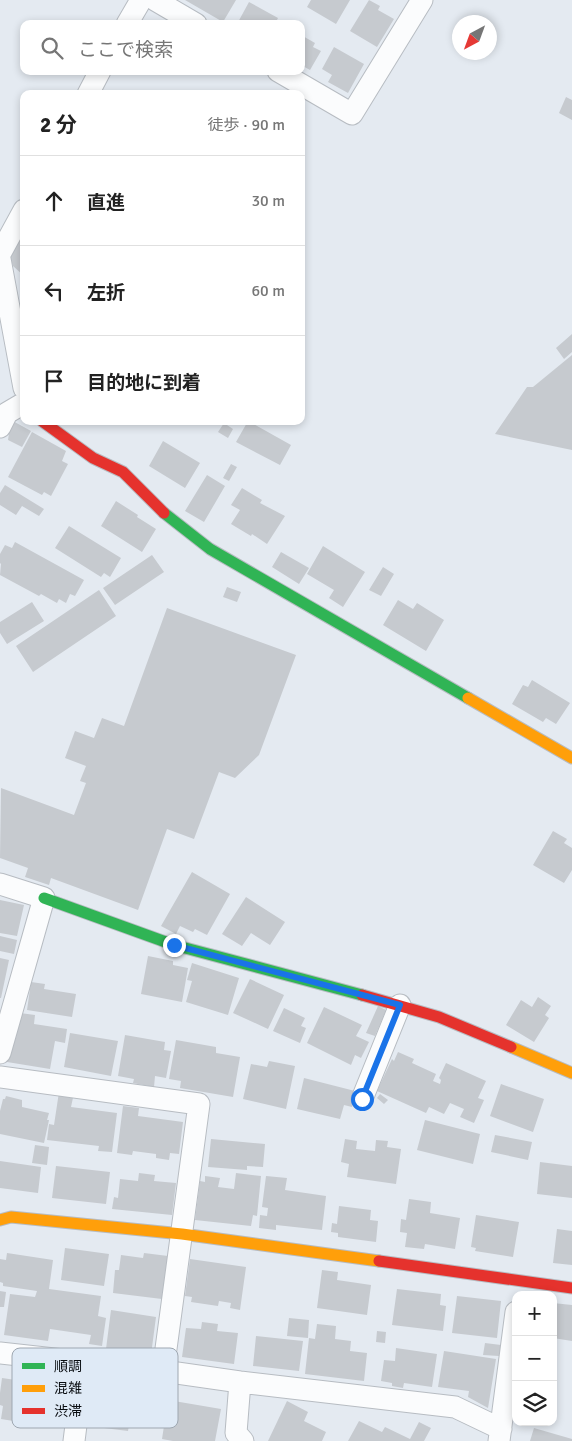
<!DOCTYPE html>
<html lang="ja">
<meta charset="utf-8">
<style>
:root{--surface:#fff;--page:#f2f2f2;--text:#222;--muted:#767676;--line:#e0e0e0}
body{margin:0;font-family:Signika,"Noto Sans JP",sans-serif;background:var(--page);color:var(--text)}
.controls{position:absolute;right:15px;bottom:15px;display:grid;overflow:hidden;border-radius:10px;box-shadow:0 2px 8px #0003}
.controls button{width:45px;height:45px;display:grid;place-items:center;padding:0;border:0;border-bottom:1px solid var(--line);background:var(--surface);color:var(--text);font:25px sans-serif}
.compass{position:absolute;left:452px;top:15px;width:45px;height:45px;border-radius:50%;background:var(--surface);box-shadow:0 2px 8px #0003;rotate:221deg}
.stop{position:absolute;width:15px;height:15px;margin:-11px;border:4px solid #1a73e8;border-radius:50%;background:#fff}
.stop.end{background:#1a73e8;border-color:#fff;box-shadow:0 1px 5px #0008}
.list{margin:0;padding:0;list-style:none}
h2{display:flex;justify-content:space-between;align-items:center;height:65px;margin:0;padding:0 20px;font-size:21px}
h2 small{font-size:16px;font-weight:400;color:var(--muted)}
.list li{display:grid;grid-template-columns:32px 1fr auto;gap:15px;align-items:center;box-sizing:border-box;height:90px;padding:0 20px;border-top:1px solid var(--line)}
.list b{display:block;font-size:19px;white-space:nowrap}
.list em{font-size:16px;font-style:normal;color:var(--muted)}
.icon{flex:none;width:28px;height:28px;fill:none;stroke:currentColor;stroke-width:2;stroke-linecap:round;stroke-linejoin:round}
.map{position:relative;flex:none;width:572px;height:1441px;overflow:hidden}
.search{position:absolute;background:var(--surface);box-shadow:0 2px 8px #0003;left:20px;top:20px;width:285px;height:55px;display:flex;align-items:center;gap:12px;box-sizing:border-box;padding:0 18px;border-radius:10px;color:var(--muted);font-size:19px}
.panel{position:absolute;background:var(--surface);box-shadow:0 2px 8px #0003;left:20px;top:90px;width:285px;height:335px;border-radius:10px}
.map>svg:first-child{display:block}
.building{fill:#c6cacf}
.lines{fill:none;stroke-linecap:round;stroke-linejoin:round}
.street-casing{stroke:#b7bcc2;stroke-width:23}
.fast-casing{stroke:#b7bcc2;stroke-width:13}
.slow-casing{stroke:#b7bcc2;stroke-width:13}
.jam-casing{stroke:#b7bcc2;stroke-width:13}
.street{stroke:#fbfcfd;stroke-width:21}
.fast{stroke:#30b455;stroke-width:11}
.slow{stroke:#ff9f0a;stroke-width:11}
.jam{stroke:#e5322d;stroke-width:11}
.route{stroke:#1a73e8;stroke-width:6}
.key{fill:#dfeaf6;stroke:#9ea7b1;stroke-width:1}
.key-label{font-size:14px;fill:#080c10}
</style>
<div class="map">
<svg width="572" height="1441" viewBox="0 0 572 1441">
<rect width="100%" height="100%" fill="#e4eaf1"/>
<path class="building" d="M185 0H236L223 22Z
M311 0H350L336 24 307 7Z
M369 0 380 6 378 10 394 19 377 47 350 31Z
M249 2 278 18 275 24H237Z
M301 35 315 43 313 47 321 51 310 70 301 65Z
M334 47 364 64 348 93 328 82 332 75 322 69Z
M566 97 572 100V120L559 113Z
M18 233 24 236V258L22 262H24V276L13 266 8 251Z
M572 334V352L564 359 556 348Z
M572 355V450L495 434 527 387H533Z
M11 420 31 431 22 447 8 440Z
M248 421 291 445 280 465 236 442Z
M224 423 233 429 228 438 218 432Z
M32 432 66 451 62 461 68 464 51 496 44 492 42 495 8 477Z
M163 441 200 463 185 488 149 466Z
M231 464 237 467 229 481 223 478Z
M207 475 225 486 204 522 185 511Z
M5 485 44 509 39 516 22 506 16 515 0 505V493Z
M242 488 262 500 260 503 285 516 267 544 252 534 251 536 231 524 240 510 231 505Z
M116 501 138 515 137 517 156 529 142 552 101 526Z
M69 526 121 558 110 577 104 573 101 577 55 548Z
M15 542 84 580 75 596 70 594 66 603 59 599 57 603 41 594 39 596 0 575 1 564 0 563V554L5 545 12 548Z
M323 546 365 572 343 607 329 598 334 590 307 574Z
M281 552 309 568 299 584 272 567Z
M152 555 164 572 115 605 103 588Z
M383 567 394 574 381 596 369 590Z
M227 587 241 592 237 602 223 597Z
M99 590 116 616 33 672 16 646Z
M398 600 413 609 417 603 444 620 426 651 383 625Z
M32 602 44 621 7 644 0 633V622Z
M167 608 296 655 259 755 235 778 219 772 194 839 167 829 138 910 51 878 49 885 25 877 28 868 0 858 1 788 74 815 86 783 80 781 86 766 65 758 75 731 94 738 102 718 124 726Z
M532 680 570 703 556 724 546 718 543 722 512 704 523 685 528 687Z
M553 831 567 839 564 843 572 848V870L564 883 533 865Z
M192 872 230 894 207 935 195 929 193 932 180 926 176 934 161 926Z
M246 897 285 922 270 945 251 933 242 946 222 934Z
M0 900 24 905 17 936 0 933Z
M0 936 17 940 14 954 0 951Z
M148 956 173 961V965L188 968 182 1002 141 994Z
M0 958 9 960 1 998H0Z
M192 963 239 978 228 1015 186 1002 192 981 187 980Z
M250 979 284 995 268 1029 233 1013Z
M31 982 45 984 44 989 76 994 72 1017 27 1010Z
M538 997 551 1006 545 1015 549 1018 534 1042 506 1025 521 1000 532 1007Z
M378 1006 386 1010 375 1036 366 1033Z
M324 1007 362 1025 356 1036 369 1042 361 1058 355 1055 351 1065 307 1043Z
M284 1008 305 1018 301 1026 306 1028 300 1043 273 1031Z
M20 1013 35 1015 34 1024 67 1029 65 1043 55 1041 50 1069 7 1062 11 1037 16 1038Z
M70 1033 118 1041 111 1076 64 1067Z
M125 1035 165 1042 164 1050 171 1051 166 1078 155 1076 154 1087 133 1083 134 1079 118 1076Z
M176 1040 216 1047V1053L240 1057 233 1097 180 1088 181 1081 169 1079Z
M398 1052 414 1059 412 1063 436 1074 433 1081 440 1084 441 1080 439 1078 446 1063 486 1081 478 1098 484 1100 474 1123 460 1117 464 1109 450 1103 444 1114 429 1107 426 1113 377 1091 392 1059 394 1061Z
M269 1061 295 1066 286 1109 243 1099 251 1064 267 1067Z
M304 1078 355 1091 352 1107 344 1105 340 1119 297 1109Z
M501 1084 544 1099 533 1132 490 1116Z
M59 1092 74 1093 71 1107 117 1113 112 1152 98 1151 99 1146 47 1140 49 1124 54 1125Z
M380 1094 388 1100 384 1104 377 1098Z
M6 1096 22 1100V1107L49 1113 47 1120H49L44 1143 0 1134V1111L3 1099H5Z
M123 1106 139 1108 138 1116 183 1122 179 1154 170 1153 169 1160 156 1158V1154L133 1151 132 1155 117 1153Z
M425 1120 480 1134 473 1164 417 1150Z
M495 1135 532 1142 528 1160 491 1152Z
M211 1139 265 1144 263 1167 247 1166V1170L208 1167Z
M345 1139 357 1141 356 1149 375 1151 376 1140 388 1141 387 1147 401 1149 396 1184 347 1177 349 1164 341 1162Z
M35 1145 49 1147 47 1165 32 1163Z
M0 1161 41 1167 38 1193 0 1188Z
M540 1162 572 1166V1198L537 1194Z
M56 1166 110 1172 106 1204 52 1198Z
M139 1173 155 1175 154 1181 176 1183 172 1215 112 1209 114 1197 118 1198 120 1179 138 1181Z
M236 1173 261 1176 257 1216 253 1215 251 1226 195 1220 200 1181 205 1182V1176L220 1178 218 1187 234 1189Z
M266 1176 287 1178 285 1190 326 1196 322 1230 276 1225V1230L259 1228 260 1215 267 1216 268 1208 262 1207Z
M409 1199 431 1202 430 1213 460 1218 455 1249 425 1244 424 1249 405 1247 407 1233 400 1232 401 1219 406 1220Z
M339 1206 371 1210 370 1220 378 1221 376 1242 338 1237V1233L331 1232 332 1223 337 1224Z
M476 1215 519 1222 513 1257 475 1251 476 1248 471 1247Z
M557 1229 572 1231V1265L553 1263Z
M65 1248 109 1254 104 1286 61 1280Z
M7 1253 53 1260 49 1289 101 1296 98 1316 106 1318 102 1346 89 1344 91 1335 50 1329 48 1341 4 1335 10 1294 35 1297 37 1291 3 1286V1283L0 1282V1259L6 1260Z
M144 1253 168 1256 162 1299 113 1293 115 1270H119L121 1255 143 1258Z
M190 1259 246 1267 240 1310 230 1308 231 1303 219 1301 218 1306 191 1302 192 1297 185 1296Z
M322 1270 338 1272 337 1280 371 1285 367 1315 317 1308Z
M397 1289 441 1294 440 1305 446 1306 443 1331 392 1325Z
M0 1291 6 1292 4 1307H0Z
M457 1296 501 1301 497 1338 452 1333Z
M553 1303 572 1305V1341L553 1338Z
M111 1310 156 1317 151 1355 106 1349Z
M289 1318 309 1320 308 1338 287 1336Z
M202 1322 218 1324 217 1331 238 1333 234 1364 182 1357 186 1328 201 1329Z
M317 1324 336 1326 335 1339 351 1341 350 1351 367 1353 364 1381 305 1374 309 1338 315 1339Z
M377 1331 386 1332 385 1343 376 1342Z
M256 1336 303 1341 299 1371 253 1366Z
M485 1343 501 1345 499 1356 483 1355Z
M396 1348 437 1354 432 1387 404 1383 403 1388 392 1386V1383L381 1381 384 1360 395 1361Z
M444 1351 496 1359 488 1408 468 1397 469 1391 438 1387Z
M2 1378 50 1385V1391L59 1392 55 1419 33 1416 32 1424 1 1419 3 1406 0 1405V1393Z
M118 1390 140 1393 139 1400 153 1402 149 1428 129 1425 128 1431 96 1427 100 1396 117 1398Z
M168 1400 221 1409 215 1441H173L162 1439Z
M287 1401 308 1412 304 1421 326 1432 322 1441H268Z
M359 1421 382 1432 385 1427 410 1439 419 1422 431 1428 424 1441H348Z
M534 1428 572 1439V1441H530Z"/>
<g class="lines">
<defs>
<path id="street" d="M155 0 196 24
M127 24 141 0
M278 71 352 114 422 0
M88 94 100 71
M0 254 24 210
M0 259 24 388
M0 427 7 413 24 403
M0 884 44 898 0 1053
M0 1077 199 1104 163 1371
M362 1099 400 1005
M0 1353 163 1371 240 1382 455 1407 501 1429
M240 1382 236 1433 243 1441
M74 1441 84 1362
M499 1441 516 1312"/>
<path id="fast" d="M164 513 210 549 468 698
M44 898 174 945 362 995"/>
<path id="slow" d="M468 698 572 758
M511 1047 572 1073
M0 1220 11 1217 182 1234 379 1261"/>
<path id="jam" d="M42 421 93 458 123 472 164 513
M362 995 439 1017 511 1047
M379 1261 572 1288"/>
</defs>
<use href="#street" class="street-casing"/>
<use href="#fast" class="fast-casing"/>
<use href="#slow" class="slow-casing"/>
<use href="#jam" class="jam-casing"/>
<use href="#street" class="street"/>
<use href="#fast" class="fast"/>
<use href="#slow" class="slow"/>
<use href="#jam" class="jam"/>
</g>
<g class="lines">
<path class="route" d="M174 945 400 1005 362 1099"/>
</g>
<rect x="12" y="1348" width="166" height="80" rx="8" class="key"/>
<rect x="22" y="1363" width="23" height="6" fill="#30b455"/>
<rect x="22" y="1385" width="23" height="7" fill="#ff9f0a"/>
<rect x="22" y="1408" width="23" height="6" fill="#e5322d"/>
<g class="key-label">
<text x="54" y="1371">順調</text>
<text x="54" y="1393">混雑</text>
<text x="54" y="1416">渋滞</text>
</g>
</svg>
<div class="controls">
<button>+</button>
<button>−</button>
<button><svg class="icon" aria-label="layers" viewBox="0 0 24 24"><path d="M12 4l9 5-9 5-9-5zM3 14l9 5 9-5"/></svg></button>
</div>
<svg class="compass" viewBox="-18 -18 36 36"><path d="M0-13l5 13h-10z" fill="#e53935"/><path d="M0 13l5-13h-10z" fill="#767676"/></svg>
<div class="stop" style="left:362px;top:1099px"></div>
<div class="stop end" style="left:174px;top:945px"></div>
<div class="search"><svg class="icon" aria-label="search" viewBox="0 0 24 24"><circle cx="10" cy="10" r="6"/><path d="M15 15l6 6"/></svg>ここで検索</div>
<section class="panel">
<h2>2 分<small>徒歩 · 90 m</small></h2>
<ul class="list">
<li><svg class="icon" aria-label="ahead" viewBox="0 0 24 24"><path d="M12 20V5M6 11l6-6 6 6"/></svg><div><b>直進</b></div><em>30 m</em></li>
<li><svg class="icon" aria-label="left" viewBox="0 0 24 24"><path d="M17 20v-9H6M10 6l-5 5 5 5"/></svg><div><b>左折</b></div><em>60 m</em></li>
<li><svg class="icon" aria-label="arrive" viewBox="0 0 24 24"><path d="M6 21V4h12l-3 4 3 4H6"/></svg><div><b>目的地に到着</b></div></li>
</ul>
</section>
</div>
